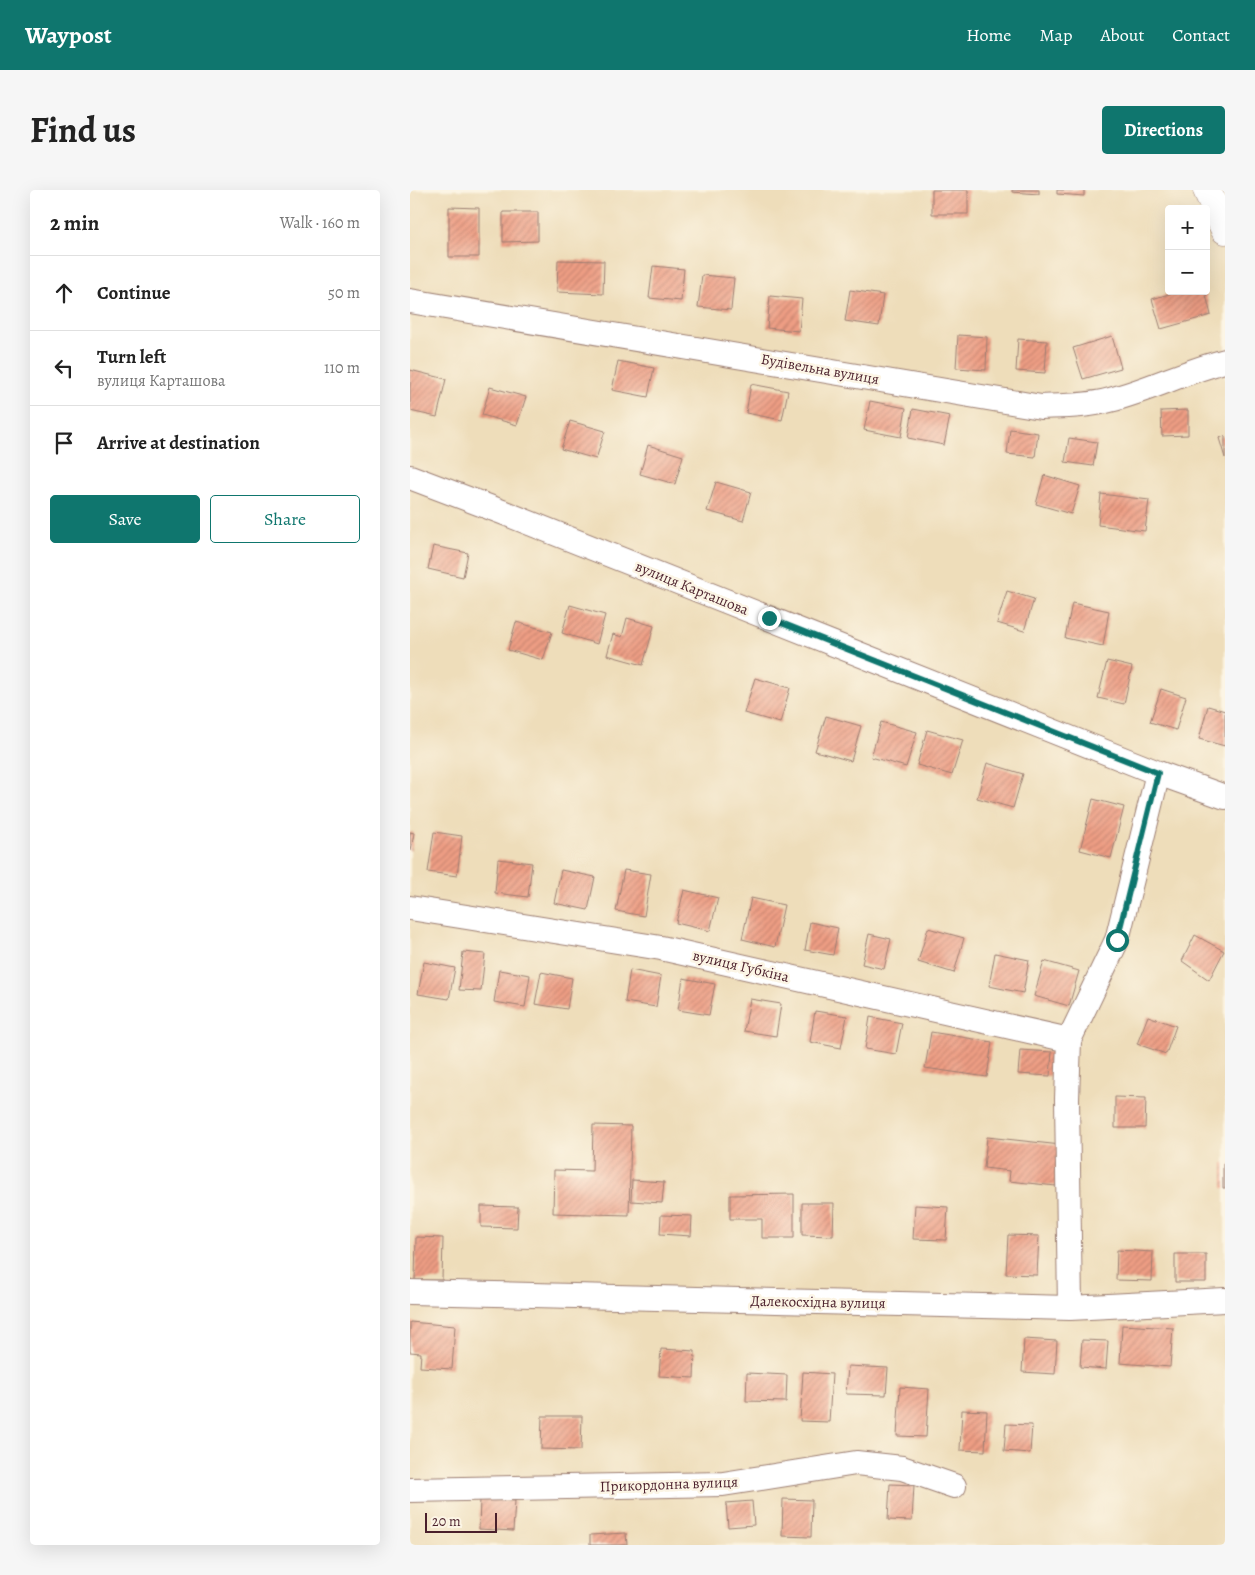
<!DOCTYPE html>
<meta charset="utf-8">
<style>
:root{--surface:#fff;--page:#f6f6f6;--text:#222;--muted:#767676;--line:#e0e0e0;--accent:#0f766e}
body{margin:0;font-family:Alegreya,serif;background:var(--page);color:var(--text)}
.controls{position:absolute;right:15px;top:15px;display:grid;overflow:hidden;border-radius:5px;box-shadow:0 5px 20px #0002}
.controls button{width:45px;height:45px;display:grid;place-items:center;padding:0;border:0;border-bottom:1px solid var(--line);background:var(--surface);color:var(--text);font:25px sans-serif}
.scale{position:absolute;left:15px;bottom:12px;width:72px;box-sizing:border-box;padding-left:5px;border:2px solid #4a1f2b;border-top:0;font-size:14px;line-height:18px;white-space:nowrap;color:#4a1f2b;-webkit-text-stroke:4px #fcf5e5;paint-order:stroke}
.stop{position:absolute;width:15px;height:15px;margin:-11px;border:4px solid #0f766e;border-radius:50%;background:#fff}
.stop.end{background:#0f766e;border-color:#fff;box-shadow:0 1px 5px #0008}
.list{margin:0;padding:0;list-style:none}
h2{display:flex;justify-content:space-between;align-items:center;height:65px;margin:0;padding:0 20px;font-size:21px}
h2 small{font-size:16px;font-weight:400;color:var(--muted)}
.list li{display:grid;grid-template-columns:32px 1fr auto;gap:15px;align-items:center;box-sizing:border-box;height:75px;padding:0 20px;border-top:1px solid var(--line)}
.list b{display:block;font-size:19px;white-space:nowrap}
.list p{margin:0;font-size:16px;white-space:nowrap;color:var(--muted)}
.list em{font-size:16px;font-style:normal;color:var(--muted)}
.actions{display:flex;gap:10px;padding:15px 20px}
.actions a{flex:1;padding:11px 0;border:1px solid var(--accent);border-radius:5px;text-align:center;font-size:18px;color:var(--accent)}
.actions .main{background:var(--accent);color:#fff}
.icon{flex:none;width:28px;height:28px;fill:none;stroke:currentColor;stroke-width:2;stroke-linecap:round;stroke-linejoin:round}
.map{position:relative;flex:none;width:815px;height:1355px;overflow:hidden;border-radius:5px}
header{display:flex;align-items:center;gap:30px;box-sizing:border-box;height:70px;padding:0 25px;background:var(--accent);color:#fff}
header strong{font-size:24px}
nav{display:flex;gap:28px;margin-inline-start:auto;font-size:18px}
.intro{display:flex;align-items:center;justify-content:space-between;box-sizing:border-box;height:120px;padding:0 30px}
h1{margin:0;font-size:35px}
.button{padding:12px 22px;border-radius:5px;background:var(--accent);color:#fff;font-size:18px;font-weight:700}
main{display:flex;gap:30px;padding:0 30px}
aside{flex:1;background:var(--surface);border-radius:5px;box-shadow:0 5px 20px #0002}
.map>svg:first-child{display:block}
.building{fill:url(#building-hatch)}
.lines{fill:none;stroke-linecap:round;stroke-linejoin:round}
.minor-casing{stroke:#9c7e72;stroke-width:26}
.tertiary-casing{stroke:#9c7e72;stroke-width:29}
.minor{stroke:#fff;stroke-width:24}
.tertiary{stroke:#fff;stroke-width:28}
.route{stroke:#0f766e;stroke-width:6}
.labels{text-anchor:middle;stroke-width:5;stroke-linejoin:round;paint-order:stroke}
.street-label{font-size:15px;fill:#4a1f2b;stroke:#fcf5e5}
</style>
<header>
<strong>Waypost</strong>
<nav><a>Home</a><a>Map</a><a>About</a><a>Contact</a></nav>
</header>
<div class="intro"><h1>Find us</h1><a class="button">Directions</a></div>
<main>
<aside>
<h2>2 min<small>Walk · 160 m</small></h2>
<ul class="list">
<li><svg class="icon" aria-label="ahead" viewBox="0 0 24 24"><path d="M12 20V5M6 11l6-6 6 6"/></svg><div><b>Continue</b></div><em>50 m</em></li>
<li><svg class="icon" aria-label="left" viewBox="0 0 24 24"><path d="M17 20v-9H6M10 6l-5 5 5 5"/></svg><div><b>Turn left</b><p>вулиця Карташова</p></div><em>110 m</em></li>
<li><svg class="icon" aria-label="arrive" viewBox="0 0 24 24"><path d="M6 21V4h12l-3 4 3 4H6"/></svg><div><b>Arrive at destination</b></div></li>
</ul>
<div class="actions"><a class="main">Save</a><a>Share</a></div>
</aside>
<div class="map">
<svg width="815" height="1355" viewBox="0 0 815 1355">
<defs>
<pattern id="building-hatch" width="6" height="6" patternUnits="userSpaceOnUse" patternTransform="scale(1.25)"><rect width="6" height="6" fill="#ee9e84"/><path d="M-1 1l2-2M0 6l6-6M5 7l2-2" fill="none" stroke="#c3806c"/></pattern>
</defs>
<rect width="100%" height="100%" fill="#fcf5e5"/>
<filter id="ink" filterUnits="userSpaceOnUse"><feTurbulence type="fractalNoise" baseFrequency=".02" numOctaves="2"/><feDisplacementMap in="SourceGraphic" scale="10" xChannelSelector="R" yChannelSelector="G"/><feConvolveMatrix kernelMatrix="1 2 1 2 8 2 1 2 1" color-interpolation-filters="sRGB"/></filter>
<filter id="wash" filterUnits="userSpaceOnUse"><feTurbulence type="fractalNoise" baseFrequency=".0096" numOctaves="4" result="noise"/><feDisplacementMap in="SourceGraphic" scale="20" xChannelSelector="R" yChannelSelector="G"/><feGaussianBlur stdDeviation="1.12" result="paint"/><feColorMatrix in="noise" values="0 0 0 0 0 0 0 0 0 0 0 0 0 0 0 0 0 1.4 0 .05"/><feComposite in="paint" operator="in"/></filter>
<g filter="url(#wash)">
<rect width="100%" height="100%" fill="#eeddba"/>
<g id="blocks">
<path class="building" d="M522 0H558V24H522Z
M602 0H629V4L602 2Z
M647 0H674V6L647 4Z
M39 17 69 18V67H39Z
M93 22H128V51L93 52Z
M148 70 194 71 193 104 147 102Z
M243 76 274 79 271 111 239 108Z
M292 85 324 88 321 120 288 117Z
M440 100 473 105 469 136 435 131Z
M769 101H795L801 125 751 139 742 109Z
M360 106 392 109 389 141 357 138Z
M548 145 577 147 576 180 546 178Z
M702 146 711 178 673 189 663 158Z
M608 149 637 151 635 183 606 181Z
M208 171 244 178 238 207 202 200Z
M0 180 36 189 27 227 0 221Z
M341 194 378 201 372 230 336 223Z
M80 197 116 207 107 235 72 225Z
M460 211 496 218 491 247 454 240Z
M503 219 540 226 534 255 498 248Z
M778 220V245L752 246 751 221Z
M160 231 195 241 186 269 151 259Z
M600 239 628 243 625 267 597 264Z
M815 246V268L809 248Z
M659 248 687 252 683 276 655 272Z
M238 255 273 266 265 294 230 284Z
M634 285 670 296 661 324 626 314Z
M306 292 341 302 333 331 297 321Z
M691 304 739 310 735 341 688 335Z
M23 356 58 363 53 387 18 379Z
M597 401 624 409 614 441 587 433Z
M662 413 699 421 693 456 655 448Z
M160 415 195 425 187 454 152 443Z
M217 428 244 436 233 475 197 465 203 444 212 447Z
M106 432 142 442 133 470 98 460Z
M697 471 722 477 714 514 688 508Z
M345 488 380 498 370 533 334 523Z
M751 499 776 507 766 540 740 532Z
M798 516 815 521V556L789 549Z
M416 526 451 536 441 571 405 561Z
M471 532 507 542 496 577 461 567Z
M517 540 553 550 542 585 507 575Z
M577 573 613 584 603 618 567 608Z
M683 609 714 617 701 668 670 660Z
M0 642 4 643 1 661H0Z
M24 642 52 646 47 686 18 682Z
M88 669 122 673 118 707 85 703Z
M151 680 185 687 178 720 144 713Z
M214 680 241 684 234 726 206 721Z
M274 700 308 708 300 741 266 733Z
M341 708 374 715 365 757 332 749Z
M400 732 428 738 423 765 395 760Z
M518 738 554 748 544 783 508 772Z
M459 744 481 749 474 779 452 774Z
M785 745 814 761 799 790 772 771Z
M53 762 75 764 71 801 49 800Z
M585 763 619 770 613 803 579 796Z
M634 771 669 781 659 816 624 806Z
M14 772 45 778 39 809 8 804Z
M89 780 120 785 115 817 84 812Z
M220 780 251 786 246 817 215 812Z
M131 782 162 788 157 819 125 814Z
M273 788 305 794 299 825 268 820Z
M340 809 371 814 366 846 334 841Z
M405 821 437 826 431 858 400 852Z
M738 826 766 836 756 864 727 854Z
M460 827 492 833 486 864 455 859Z
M521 842 582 852 577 887 515 878Z
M610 860 642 862 640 886 608 884Z
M705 907 736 908 735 938H705Z
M183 935 221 936 219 1025 143 1023 144 980 182 981Z
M577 947 651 955 646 996 599 991 600 981 574 978Z
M813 973H815V998H813Z
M222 990 254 992 252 1013 221 1011Z
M384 1004V1048H352V1029H320V1005Z
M392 1013H424L423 1046 392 1045Z
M505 1015 538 1017 536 1050 503 1049Z
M71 1016 108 1017 107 1038 71 1037Z
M251 1025 282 1026 281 1046 250 1044Z
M598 1045 629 1046 627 1085 596 1084Z
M6 1047 33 1048 32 1090H5Z
M707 1060 743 1062 742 1091 706 1090Z
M765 1064H796V1092H765Z
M0 1132 45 1136 42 1179 10 1177 11 1163 0 1162Z
M712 1135 763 1138 760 1177 710 1173Z
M614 1149 647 1151 645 1184 612 1182Z
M672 1150 698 1151 696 1179 670 1177Z
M251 1159 285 1161 284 1188 249 1186Z
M438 1176 478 1178 476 1205 436 1204Z
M393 1182 422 1184 419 1232 390 1231Z
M337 1183 377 1185 376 1212 336 1211Z
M490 1197 519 1199 516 1247 487 1246Z
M552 1220 577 1221 575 1261 550 1260Z
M132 1226H172L171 1260 131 1259Z
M596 1234 622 1235 620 1263 594 1261Z
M480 1294 504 1295 502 1331 478 1330Z
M70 1309 105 1311 103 1341 69 1339Z
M373 1309 402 1310 401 1347 372 1346Z
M342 1311 344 1335 318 1337 316 1313Z
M216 1343 217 1355H180V1345Z"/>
</g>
</g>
<g filter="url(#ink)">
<use href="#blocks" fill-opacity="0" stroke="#9c7e72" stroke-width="1"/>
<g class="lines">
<defs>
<path id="minor" d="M0 111 631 217C654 216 678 216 700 210 739 200 776 181 815 171
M0 287 92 322 748 583 815 607
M0 718 251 758 659 850
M0 1102 660 1118 815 1110
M660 1118 657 909 659 850 707 750 748 583
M0 1300 313 1294 446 1273 492 1278 544 1296"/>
<path id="tertiary" d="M797 0 815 40"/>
</defs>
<use href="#minor" class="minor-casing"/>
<use href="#tertiary" class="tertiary-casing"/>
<use href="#minor" class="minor"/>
<use href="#tertiary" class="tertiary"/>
</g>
</g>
<g class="lines" filter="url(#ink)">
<path class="route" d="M359 428 748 583 707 750"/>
</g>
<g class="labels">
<g class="street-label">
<text transform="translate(410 179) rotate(10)" y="5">Будівельна вулиця</text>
<text transform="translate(282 398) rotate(22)" y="5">вулиця Карташова</text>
<text transform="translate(331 776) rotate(13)" y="5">вулиця Губкіна</text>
<text transform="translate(408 1112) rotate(1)" y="5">Далекосхідна вулиця</text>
<text transform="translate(259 1294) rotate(-2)" y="5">Прикордонна вулиця</text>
</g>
</g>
</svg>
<div class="controls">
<button>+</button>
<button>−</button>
</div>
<div class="scale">20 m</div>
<div class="stop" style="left:707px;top:750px"></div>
<div class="stop end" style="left:359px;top:428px"></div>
</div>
</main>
